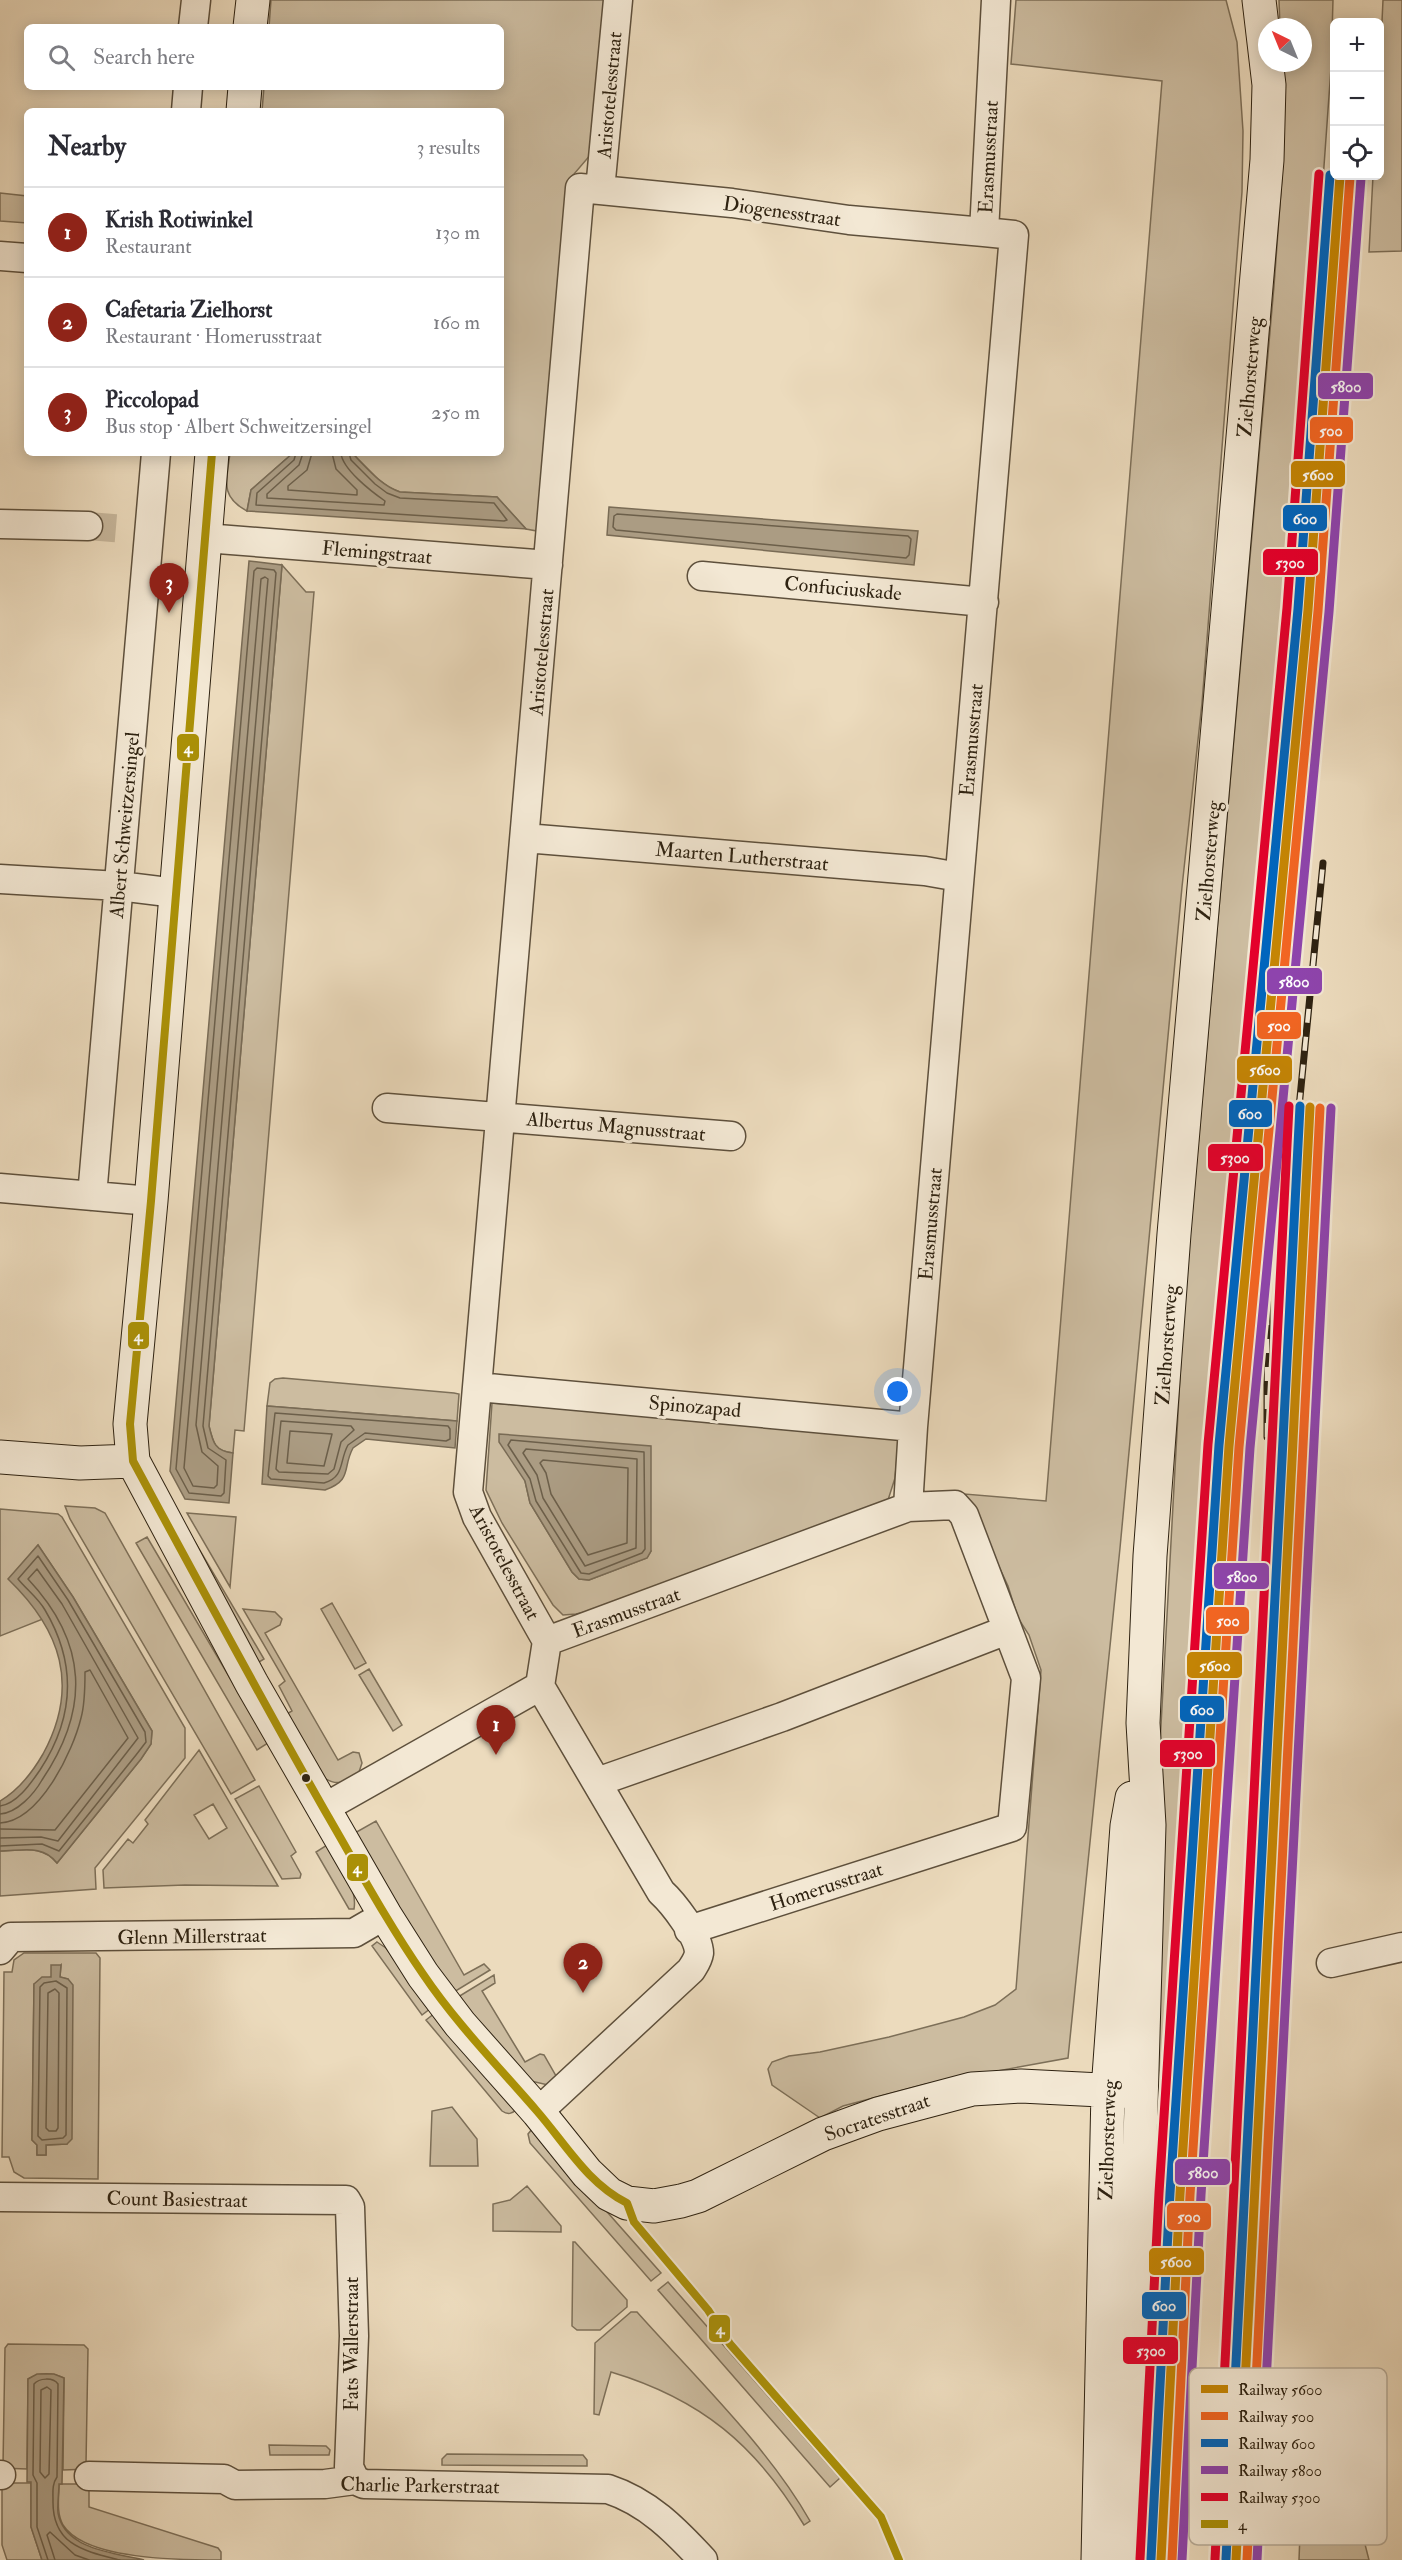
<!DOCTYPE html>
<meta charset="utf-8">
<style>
:root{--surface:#fff;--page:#f7f7f7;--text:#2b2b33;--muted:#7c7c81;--line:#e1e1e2;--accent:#8f2418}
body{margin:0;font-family:"IM FELL Double Pica",serif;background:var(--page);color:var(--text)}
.controls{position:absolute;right:18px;top:18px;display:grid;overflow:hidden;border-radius:9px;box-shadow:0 3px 15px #0003}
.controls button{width:54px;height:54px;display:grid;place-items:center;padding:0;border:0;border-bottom:2px solid var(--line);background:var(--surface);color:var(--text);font:30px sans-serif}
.compass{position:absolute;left:1258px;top:18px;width:54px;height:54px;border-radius:50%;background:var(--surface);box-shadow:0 3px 15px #0003;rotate:317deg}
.you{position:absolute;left:898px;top:1392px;width:21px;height:21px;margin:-15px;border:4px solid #fff;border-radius:50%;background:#1a73e8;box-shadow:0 0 0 9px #1a73e833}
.badge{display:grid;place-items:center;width:39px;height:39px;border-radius:50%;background:var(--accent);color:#fff;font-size:20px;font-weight:700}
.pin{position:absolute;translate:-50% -50px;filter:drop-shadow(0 2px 3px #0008)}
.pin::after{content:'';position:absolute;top:32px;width:21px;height:18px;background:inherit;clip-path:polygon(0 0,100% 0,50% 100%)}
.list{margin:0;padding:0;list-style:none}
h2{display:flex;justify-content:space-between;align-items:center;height:78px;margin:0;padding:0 24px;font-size:26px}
h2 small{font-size:20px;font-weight:400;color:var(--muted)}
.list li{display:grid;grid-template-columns:39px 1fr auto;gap:18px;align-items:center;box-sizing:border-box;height:90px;padding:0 24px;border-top:2px solid var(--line)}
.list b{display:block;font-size:22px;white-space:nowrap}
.list p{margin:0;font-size:20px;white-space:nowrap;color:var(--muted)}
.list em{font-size:20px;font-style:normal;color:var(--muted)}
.icon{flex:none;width:33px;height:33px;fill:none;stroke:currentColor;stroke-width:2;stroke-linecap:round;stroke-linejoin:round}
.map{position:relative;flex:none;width:1402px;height:2560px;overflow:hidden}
.search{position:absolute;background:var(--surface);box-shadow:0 3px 15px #0003;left:24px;top:24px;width:480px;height:66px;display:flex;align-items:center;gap:15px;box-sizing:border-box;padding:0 21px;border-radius:9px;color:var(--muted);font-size:22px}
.panel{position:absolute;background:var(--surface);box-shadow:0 3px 15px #0003;left:24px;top:108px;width:480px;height:348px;border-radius:9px}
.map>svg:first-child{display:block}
.green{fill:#ccbca0;stroke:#7d6f58;stroke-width:1.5;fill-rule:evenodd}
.water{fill:#ab9c83;stroke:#796b55;stroke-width:1.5}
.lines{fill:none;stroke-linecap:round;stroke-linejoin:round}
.shore{stroke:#6c5f4a;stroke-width:1.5}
.street-tunnel{stroke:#c6b69b;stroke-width:28;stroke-dasharray:28 14;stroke-linecap:butt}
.street-casing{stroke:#5e503c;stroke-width:31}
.secondary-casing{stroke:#2e2211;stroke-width:35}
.street{stroke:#f3e8d4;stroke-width:28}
.secondary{stroke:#f3e8d4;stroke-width:33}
.rail-casing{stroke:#2e2211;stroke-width:7}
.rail{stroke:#f3e8d4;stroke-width:4.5;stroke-dasharray:14;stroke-linecap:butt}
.bus-1-casing{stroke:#f3e8d4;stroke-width:12}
.bus-1{stroke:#aa9007;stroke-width:8}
.rail-1-casing{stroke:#f3e8d4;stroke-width:14}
.rail-2-casing{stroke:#f3e8d4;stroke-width:14}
.rail-3-casing{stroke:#f3e8d4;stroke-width:14}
.rail-4-casing{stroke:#f3e8d4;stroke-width:14}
.rail-5-casing{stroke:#f3e8d4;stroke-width:14}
.rail-1{stroke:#c58504;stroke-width:9}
.rail-2{stroke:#f26522;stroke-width:9}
.rail-3{stroke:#0065bd;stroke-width:9}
.rail-4{stroke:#8e44ad;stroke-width:9}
.rail-5{stroke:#e4002b;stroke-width:9}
.bus-dot{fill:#2e2211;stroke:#f3e8d4;stroke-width:2}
.labels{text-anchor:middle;stroke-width:6;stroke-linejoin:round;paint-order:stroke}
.street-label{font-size:20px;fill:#2e2211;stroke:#f3e8d4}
.key{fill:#f3e8d4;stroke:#b8ad9a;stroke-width:1.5}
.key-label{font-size:16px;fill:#2e2211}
.line-badge{stroke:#f3e8d4;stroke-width:2}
.badge-label{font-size:16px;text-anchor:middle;font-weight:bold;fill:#fff}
</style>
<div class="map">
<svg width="1402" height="2560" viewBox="0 0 1402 2560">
<rect width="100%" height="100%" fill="#ecdbbd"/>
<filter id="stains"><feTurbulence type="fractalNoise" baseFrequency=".00333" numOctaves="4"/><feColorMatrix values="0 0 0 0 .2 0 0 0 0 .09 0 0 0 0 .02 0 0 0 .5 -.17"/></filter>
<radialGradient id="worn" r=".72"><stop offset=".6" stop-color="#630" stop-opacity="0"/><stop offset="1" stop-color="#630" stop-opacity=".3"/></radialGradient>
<path class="green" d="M271 0H604L592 153 568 181 537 531 526 529 497 497 400 492 390 488 378 479 352 453H501V111H262L264 87H501V27H269Z
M1016 0H1226L1237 42 1243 131 1242 192 1202 703 1182 887 1120 1548 1068 2058 926 2084 843 2106 820 2118 772 2085 768 2069 772 2062 789 2056 820 2052 889 2037 964 2017 995 2005 1016 1989 1041 1670 1029 1635 1018 1618 1008 1586 965 1494 1046 1501 1162 81 1011 64Z
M1279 0H1333L1331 68 1294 586 1227 1302 1185 1831 1158 2272H1152L1155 1835 1184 1304 1274 286 1282 177V63H1303V27H1280Z
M1383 0H1402V251L1369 252 1373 176H1380V64Z
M0 193 27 196V223L0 221Z
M230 453H293L251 490 247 511C219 496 227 480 230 453Z
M282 565 306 592H314L244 1431 235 1430 233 1453C215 1451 213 1443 209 1426Z
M283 1378 454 1393 459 1394 457 1421 267 1406 270 1383 275 1379Z
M492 1403 899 1436 895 1478 888 1500 599 1609 576 1614 563 1615 553 1605 502 1523 486 1490ZM525 1481 651 1551 647 1558 589 1580 579 1579 572 1572 530 1503Z
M65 1506 95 1508 105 1513 255 1780 231 1794 70 1519Z
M0 1509 58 1514 62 1517 185 1728V1758L95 1868 96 1889 0 1896V1851C23 1851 41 1844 57 1863L141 1759 151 1744 152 1731 73 1597 38 1545 9 1579 25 1595 43 1619 0 1636Z
M187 1513 236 1517 230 1587Z
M182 1520 264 1659 256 1664Z
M147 1537 268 1743 257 1750 136 1543Z
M332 1603 366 1663 355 1669 321 1609Z
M243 1609 275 1612 282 1619 280 1625 265 1633 338 1760 353 1752 359 1753 362 1763 358 1775C344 1782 337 1787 323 1777L285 1715 292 1711 279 1686 285 1681Z
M369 1669 402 1725 393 1731 359 1675Z
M199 1750 278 1886 185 1885 104 1888 103 1870 128 1839 133 1843 148 1824 145 1820ZM213 1804 227 1828 209 1839 194 1815Z
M259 1786 296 1852 291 1856 301 1874 300 1878 282 1879 235 1799Z
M376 1821 464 1975 484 1964 490 1970 454 1992 430 1960 353 1834Z
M327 1845C338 1864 358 1886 354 1909H349L316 1852Z
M377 1942 386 1948 431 2008 422 2015 372 1946Z
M24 1953H96L100 1958 98 2179 24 2178 14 2172 9 2157H2L4 1972H12L14 1960ZM61 1965 60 1977 68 1979 67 2144 46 2145V2155H37V2145L32 2140 34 1984 51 1977Z
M494 1975 495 1983 482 1991 525 2062 540 2054 544 2055 556 2076 548 2085 531 2081 458 1997Z
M435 2013 517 2109C512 2114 508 2115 502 2111L426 2020Z
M452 2107 477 2139 478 2166H430L432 2111Z
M533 2128 661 2273 651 2281 530 2143 528 2134Z
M527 2186 561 2226V2232L493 2231V2204L510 2200Z
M573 2242H575L627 2300V2307L600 2330H577L572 2326Z
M668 2282 840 2478 830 2487 658 2290Z
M631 2312H637C695 2377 768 2447 810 2521L804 2525C756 2445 701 2399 611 2372L599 2415 594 2414 595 2343Z
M8 2344 84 2345 88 2349 86 2464 89 2469 63 2470 64 2378C51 2372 40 2372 28 2379L27 2469 1 2468 3 2465 5 2348Z
M269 2445 326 2446 330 2450 329 2455H270Z
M447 2454 583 2455 587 2460V2466L442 2465V2459Z
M0 2483H31V2527L42 2560H7L2 2545V2486Z
M59 2484H89V2507L218 2548 221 2552V2560C181 2560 85 2560 63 2525 56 2512 59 2498 59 2484Z
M1353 2497 1369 2560H1299L1301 2508 1315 2506 1317 2500 1333 2502Z"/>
<path class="water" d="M293 453H352C367 468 380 485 400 492L497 497 526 529 247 511 251 490Z
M609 507 918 531 914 565 607 535Z
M249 561 282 565 209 1426C213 1443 215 1451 233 1453L229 1503 185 1499 170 1471Z
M267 1406 457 1421 455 1448 366 1439 353 1448C342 1468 353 1480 325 1490L262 1484Z
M499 1434 651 1446V1551L647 1558 589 1580 579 1579 572 1572 530 1503 525 1481 499 1442Z
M38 1545 73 1597 152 1731 151 1744 141 1759 57 1863C43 1844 22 1851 0 1851V1801C19 1790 32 1773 43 1754 80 1686 61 1630 8 1579Z
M51 1965H61L60 1977 68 1979 73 1985 72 2139 67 2144 46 2145V2155H37V2145L32 2140 34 1984 42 1977H51Z
M37 2374H54L64 2378 62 2484H59C59 2493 57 2504 58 2513 65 2550 115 2553 144 2560H42L31 2527V2482H27L28 2379Z"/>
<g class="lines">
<path class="shore" d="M296 453 294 460 257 493 256 505 504 521 507 520 494 503 400 498 387 493 375 484 351 460 349 453
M303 453 299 465 267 494V498L384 505 385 501C372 492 342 469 341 453
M312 453 307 470 288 486V490L357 495V490L336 469 332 453
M617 514 908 536 911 539 909 555 906 558 616 530 613 527 614 516Z
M257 568 274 570 276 573 203 1426 208 1448 226 1460 224 1493 221 1496 189 1493 176 1469 254 571Z
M265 577 268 579 266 601 196 1425 202 1452 218 1466 217 1485 214 1488 193 1486 184 1468 261 579Z
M275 1413 448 1426 450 1429V1439L446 1441 365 1433 348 1445C339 1461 345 1477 324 1483L271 1479 268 1476Z
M281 1421 351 1426 354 1430 341 1442 334 1469 328 1474 279 1472 276 1469Z
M290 1431 332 1434 324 1466 287 1463Z
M511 1440 644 1452 645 1549 642 1553 589 1574 581 1573 536 1501 530 1479 508 1445Z
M526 1449 637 1459 636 1548 585 1566 543 1498 537 1475 523 1453Z
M543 1460 628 1468 627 1543 588 1555 551 1494 546 1473 540 1463Z
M0 1806C17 1804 31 1783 40 1770 74 1718 77 1664 45 1610 38 1598 26 1589 18 1579L38 1556 68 1600 145 1732 146 1742 136 1755 59 1851 42 1844 0 1846
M0 1814C17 1813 34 1794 42 1780 90 1709 88 1643 28 1579L37 1569 62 1604 138 1738 58 1841 41 1837 0 1838
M0 1823C40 1821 73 1751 81 1718 85 1704 85 1687 85 1672L90 1670 128 1738 55 1830 0 1829
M56 1981 67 1988 66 2135 63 2138 42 2140 38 2136 40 1987 44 1983Z
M55 1989 59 1993 58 2128 56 2131H49L46 2128 48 1993Z
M47 2387 51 2390 49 2474 45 2478 40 2472 41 2390Z
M48 2560 37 2527V2483L33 2475 34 2384C39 2378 53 2377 58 2384L57 2477C52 2484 53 2492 53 2500 52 2545 84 2551 120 2560
M55 2560 47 2535 50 2532 75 2555 89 2560"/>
<path class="street-tunnel" d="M88 526 124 529"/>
<defs>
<path id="street" d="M193 27 196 0
M186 111 188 87
M600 190 618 0
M0 256 27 258
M0 524 88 526
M205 538 548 565
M702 576 984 602
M525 838 925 871 959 877
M0 879 119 886 176 893
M387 1108 731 1136
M0 1188 151 1201
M92 1196 156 453
M478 1387 913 1427
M547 1641 908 1507 913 1427 1014 235 984 232 996 0
M597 1782 782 1717 1007 1630
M324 1808 540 1686
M689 1930 1012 1827 1026 1678 964 1515 955 1505 908 1507
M0 1950 11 1937 354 1933 385 1915
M1331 1963 1402 1947
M538 2112 691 1970C694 1965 698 1960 699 1953 699 1936 673 1903 661 1892L540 1686 547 1641 477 1517 468 1492 580 188 732 203 849 220 984 232
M0 2197 346 2200 350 2207 354 2336 349 2467 355 2480
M0 2475H1
M89 2476 224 2479 235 2485 325 2484 355 2480 364 2484 608 2489C648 2502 675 2530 703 2560"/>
<path id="secondary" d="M250 27 253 0
M243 111 245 87
M212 453 151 1201 130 1424 133 1461 252 1684 385 1915 423 1975 460 2024 538 2112 587 2173 609 2194 627 2203 654 2206 681 2201 698 2196 823 2134 878 2114 972 2089 1021 2086 1141 2092
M0 1457 80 1463 133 1461
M1098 2560 1108 2090 1127 1826 1132 1798
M1128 2560 1149 1825 1143 1723 1150 1556 1174 1234 1267 160 1269 85 1259 0"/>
</defs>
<use href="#street" class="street-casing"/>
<use href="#secondary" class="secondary-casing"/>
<use href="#street" class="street"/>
<use href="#secondary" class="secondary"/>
<defs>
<path id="rail" d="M1267 1437V1143L1280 904
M1218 2560 1286 1240 1323 863"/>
</defs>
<use href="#rail" class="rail-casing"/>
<use href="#rail" class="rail"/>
<defs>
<path id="bus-1" d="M212 453 151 1201 130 1424 133 1461C196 1578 259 1695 325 1811 357 1866 387 1922 423 1974 456 2023 498 2066 536 2110 565 2143 587 2183 627 2203L634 2222 708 2310 730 2344 881 2517 899 2560"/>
</defs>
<use href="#bus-1" class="bus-1-casing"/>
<use href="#bus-1" class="bus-1"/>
<defs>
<path id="rail-1" d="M1161 2560 1180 2194 1229 1446 1308 610 1340 176
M1236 2560 1310 1107"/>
<path id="rail-2" d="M1172 2560 1190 2195 1239 1447 1318 611 1350 177
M1247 2560 1320 1108"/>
<path id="rail-3" d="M1151 2559 1170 2193 1219 1445 1298 609 1330 175
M1226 2559 1300 1106"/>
<path id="rail-4" d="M1182 2560 1201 2195 1250 1448 1329 612 1361 178
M1257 2560 1331 1108"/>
<path id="rail-5" d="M1140 2559 1159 2193 1208 1444 1287 608 1319 174
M1215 2559 1289 1106"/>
</defs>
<use href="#rail-1" class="rail-1-casing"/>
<use href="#rail-2" class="rail-2-casing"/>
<use href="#rail-3" class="rail-3-casing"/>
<use href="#rail-4" class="rail-4-casing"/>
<use href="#rail-5" class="rail-5-casing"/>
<use href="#rail-1" class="rail-1"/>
<use href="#rail-2" class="rail-2"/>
<use href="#rail-3" class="rail-3"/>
<use href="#rail-4" class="rail-4"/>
<use href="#rail-5" class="rail-5"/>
</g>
<circle class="bus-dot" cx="306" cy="1778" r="5"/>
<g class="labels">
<g class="street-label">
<text transform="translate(609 95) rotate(-85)" y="7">Aristotelesstraat</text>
<text transform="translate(988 157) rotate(-87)" y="7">Erasmusstraat</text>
<text transform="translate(782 211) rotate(8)" y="7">Diogenesstraat</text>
<text transform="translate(1249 377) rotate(-85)" y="7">Zielhorsterweg</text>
<text transform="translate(377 552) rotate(5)" y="7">Flemingstraat</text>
<text transform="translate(843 588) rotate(5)" y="7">Confuciuskade</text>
<text transform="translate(541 652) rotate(-85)" y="7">Aristotelesstraat</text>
<text transform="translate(971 740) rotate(-85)" y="7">Erasmusstraat</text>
<text transform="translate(124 825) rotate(-85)" y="7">Albert Schweitzersingel</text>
<text transform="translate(742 856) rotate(5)" y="7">Maarten Lutherstraat</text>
<text transform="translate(1208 861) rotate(-85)" y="7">Zielhorsterweg</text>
<text transform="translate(616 1126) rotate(5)" y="7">Albertus Magnusstraat</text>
<text transform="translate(930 1224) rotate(-85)" y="7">Erasmusstraat</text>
<text transform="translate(1166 1345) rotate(-86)" y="7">Zielhorsterweg</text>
<text transform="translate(695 1406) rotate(5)" y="7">Spinozapad</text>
<text transform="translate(505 1562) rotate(62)" y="7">Aristotelesstraat</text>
<text transform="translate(626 1612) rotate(-20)" y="7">Erasmusstraat</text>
<text transform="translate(826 1886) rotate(-18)" y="7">Homerusstraat</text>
<text transform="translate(192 1936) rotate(-1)" y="7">Glenn Millerstraat</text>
<text transform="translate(877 2117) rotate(-19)" y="7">Socratesstraat</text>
<text transform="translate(1107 2140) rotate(-88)" y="7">Zielhorsterweg</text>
<text transform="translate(177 2199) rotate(1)" y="7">Count Basiestraat</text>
<text transform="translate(351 2344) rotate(-90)" y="7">Fats Wallerstraat</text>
<text transform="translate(420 2485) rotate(1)" y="7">Charlie Parkerstraat</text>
</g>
</g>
<rect x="1189" y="2368" width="198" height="177" rx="9" class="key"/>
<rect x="1201" y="2385" width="27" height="8" fill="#c58504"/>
<rect x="1201" y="2412" width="27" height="8" fill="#f26522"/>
<rect x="1201" y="2439" width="27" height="8" fill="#0065bd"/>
<rect x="1201" y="2466" width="27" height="8" fill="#8e44ad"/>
<rect x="1201" y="2493" width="27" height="8" fill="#e4002b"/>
<rect x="1201" y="2520" width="27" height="8" fill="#aa9007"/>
<g class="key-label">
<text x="1238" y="2395">Railway 5600</text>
<text x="1238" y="2422">Railway 500</text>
<text x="1238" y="2449">Railway 600</text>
<text x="1238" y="2476">Railway 5800</text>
<text x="1238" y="2503">Railway 5300</text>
<text x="1238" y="2530">4</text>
</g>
<g class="line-badge">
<rect x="1317" y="372" width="57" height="28" rx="6" fill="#8e44ad"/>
<rect x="1309" y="416" width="45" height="28" rx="6" fill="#f26522"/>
<rect x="1290" y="460" width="56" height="28" rx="6" fill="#c58504"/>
<rect x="1282" y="504" width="46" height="28" rx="6" fill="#0065bd"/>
<rect x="1262" y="548" width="57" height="28" rx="6" fill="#e4002b"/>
<rect x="176" y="733" width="24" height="29" rx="6" fill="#aa9007"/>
<rect x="1266" y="967" width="57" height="28" rx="6" fill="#8e44ad"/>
<rect x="1256" y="1011" width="46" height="29" rx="6" fill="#f26522"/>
<rect x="1236" y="1055" width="57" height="29" rx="6" fill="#c58504"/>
<rect x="1228" y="1099" width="45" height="29" rx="6" fill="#0065bd"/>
<rect x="1207" y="1143" width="57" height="29" rx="6" fill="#e4002b"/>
<rect x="127" y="1321" width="23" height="29" rx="6" fill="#aa9007"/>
<rect x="1213" y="1562" width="57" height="28" rx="6" fill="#8e44ad"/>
<rect x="1205" y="1606" width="45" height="29" rx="6" fill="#f26522"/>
<rect x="1186" y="1651" width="57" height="28" rx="6" fill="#c58504"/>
<rect x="1179" y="1695" width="46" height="28" rx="6" fill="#0065bd"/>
<rect x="1159" y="1739" width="57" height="29" rx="6" fill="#e4002b"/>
<rect x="346" y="1853" width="23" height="29" rx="6" fill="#aa9007"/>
<rect x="1174" y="2158" width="57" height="28" rx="6" fill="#8e44ad"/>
<rect x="1166" y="2202" width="46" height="29" rx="6" fill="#f26522"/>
<rect x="1148" y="2247" width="57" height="29" rx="6" fill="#c58504"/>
<rect x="1141" y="2291" width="46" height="29" rx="6" fill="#0065bd"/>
<rect x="708" y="2314" width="23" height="29" rx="6" fill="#aa9007"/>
<rect x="1122" y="2336" width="57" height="29" rx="6" fill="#e4002b"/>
</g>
<g class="badge-label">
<text x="1346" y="392">5800</text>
<text x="1331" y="436">500</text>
<text x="1318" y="480">5600</text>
<text x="1305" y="524">600</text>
<text x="1290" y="568">5300</text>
<text x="188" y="753">4</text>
<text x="1294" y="987">5800</text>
<text x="1279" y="1031">500</text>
<text x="1265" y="1075">5600</text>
<text x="1250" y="1119">600</text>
<text x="1235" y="1163">5300</text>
<text x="138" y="1341">4</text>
<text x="1242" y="1582">5800</text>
<text x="1228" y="1626">500</text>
<text x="1215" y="1671">5600</text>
<text x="1202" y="1715">600</text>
<text x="1188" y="1759">5300</text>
<text x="357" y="1873">4</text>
<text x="1203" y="2178">5800</text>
<text x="1189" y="2222">500</text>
<text x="1176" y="2267">5600</text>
<text x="1164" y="2311">600</text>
<text x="720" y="2334">4</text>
<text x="1151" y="2356">5300</text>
</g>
<rect width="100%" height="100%" filter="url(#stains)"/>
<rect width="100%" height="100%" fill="url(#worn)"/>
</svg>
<div class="controls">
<button>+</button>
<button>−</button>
<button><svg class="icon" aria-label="locate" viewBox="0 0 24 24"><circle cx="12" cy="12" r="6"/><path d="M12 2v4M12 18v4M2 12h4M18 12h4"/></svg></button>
</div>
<svg class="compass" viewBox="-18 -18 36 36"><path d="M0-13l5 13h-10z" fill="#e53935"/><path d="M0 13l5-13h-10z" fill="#7c7c81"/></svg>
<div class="you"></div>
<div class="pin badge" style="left:496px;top:1755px">1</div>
<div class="pin badge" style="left:583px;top:1993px">2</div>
<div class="pin badge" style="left:169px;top:613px">3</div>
<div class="search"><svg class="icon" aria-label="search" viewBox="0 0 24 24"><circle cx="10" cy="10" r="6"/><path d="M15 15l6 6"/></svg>Search here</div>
<section class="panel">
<h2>Nearby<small>3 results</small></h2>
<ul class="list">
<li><span class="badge">1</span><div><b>Krish Rotiwinkel</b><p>Restaurant</p></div><em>130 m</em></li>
<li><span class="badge">2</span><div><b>Cafetaria Zielhorst</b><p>Restaurant · Homerusstraat</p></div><em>160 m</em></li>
<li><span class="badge">3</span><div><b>Piccolopad</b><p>Bus stop · Albert Schweitzersingel</p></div><em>250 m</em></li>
</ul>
</section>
</div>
